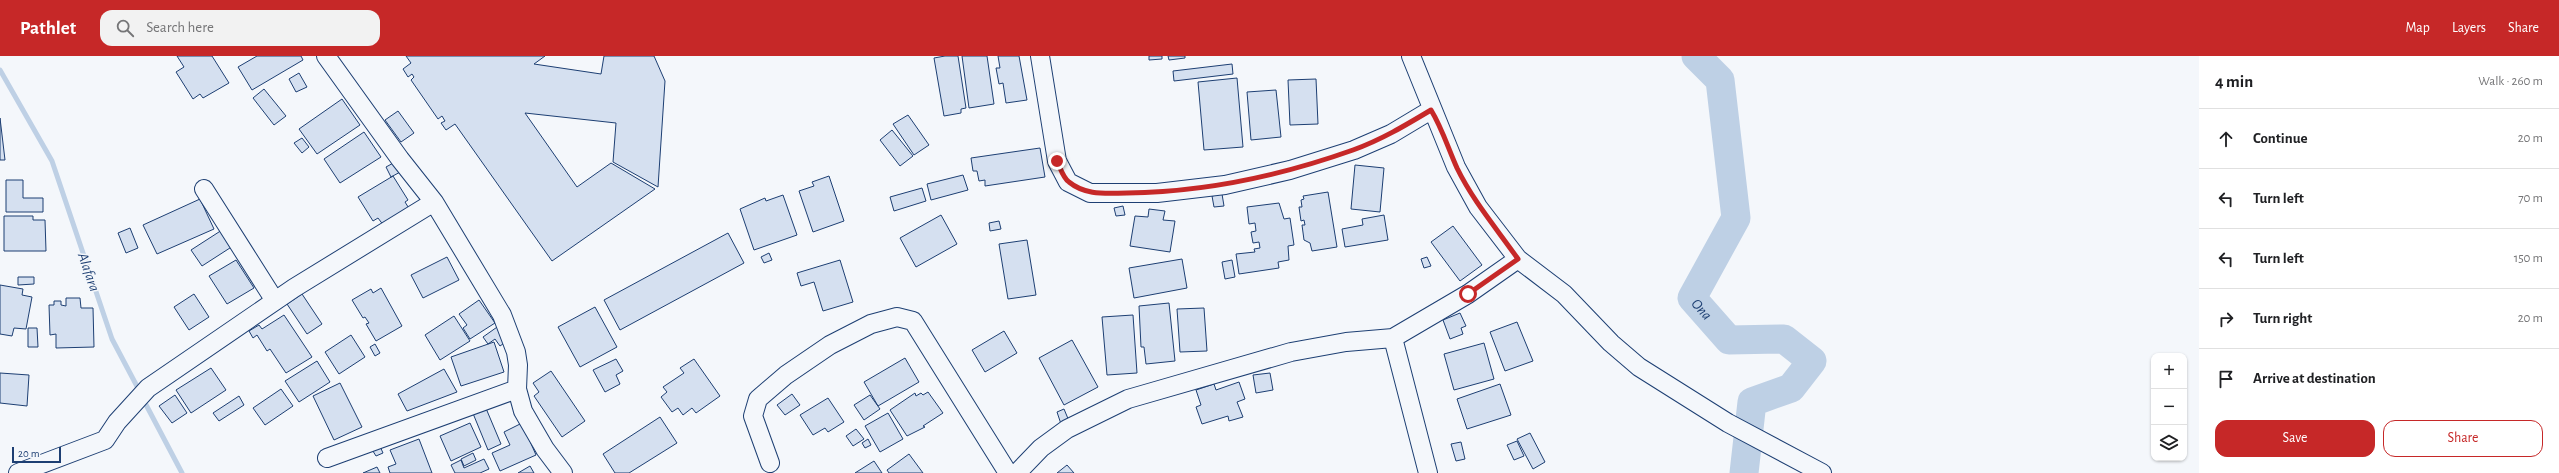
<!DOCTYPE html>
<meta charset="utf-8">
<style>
:root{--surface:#fff;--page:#f2f2f2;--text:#202124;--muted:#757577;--line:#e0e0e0;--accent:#c62828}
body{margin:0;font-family:"Alegreya Sans",sans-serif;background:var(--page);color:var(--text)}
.controls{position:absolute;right:12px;bottom:12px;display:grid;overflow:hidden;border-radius:8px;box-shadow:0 1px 3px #0004}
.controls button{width:36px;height:36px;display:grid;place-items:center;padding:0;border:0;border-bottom:1px solid var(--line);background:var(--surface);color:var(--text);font:20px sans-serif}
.scale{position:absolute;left:12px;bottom:10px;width:49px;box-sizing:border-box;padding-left:4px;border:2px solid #1d3f73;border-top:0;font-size:11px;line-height:14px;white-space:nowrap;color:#1d3f73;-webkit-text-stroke:3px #f4f7fb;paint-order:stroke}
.stop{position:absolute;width:12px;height:12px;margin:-9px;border:3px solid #c62828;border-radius:50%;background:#fff}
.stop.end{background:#c62828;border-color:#fff;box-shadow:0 1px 4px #0008}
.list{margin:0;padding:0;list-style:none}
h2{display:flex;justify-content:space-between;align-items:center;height:52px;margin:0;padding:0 16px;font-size:17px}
h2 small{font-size:13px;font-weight:400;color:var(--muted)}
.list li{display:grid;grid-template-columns:26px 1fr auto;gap:12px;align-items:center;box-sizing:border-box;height:60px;padding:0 16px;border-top:1px solid var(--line)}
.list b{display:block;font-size:15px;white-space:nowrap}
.list em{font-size:13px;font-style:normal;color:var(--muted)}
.actions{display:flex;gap:8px;padding:12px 16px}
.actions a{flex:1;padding:9px 0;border:1px solid var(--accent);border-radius:12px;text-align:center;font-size:14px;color:var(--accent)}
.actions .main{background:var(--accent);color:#fff}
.icon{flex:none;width:22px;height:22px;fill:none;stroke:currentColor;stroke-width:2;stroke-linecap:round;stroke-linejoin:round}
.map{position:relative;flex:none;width:2199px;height:417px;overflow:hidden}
header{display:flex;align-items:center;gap:24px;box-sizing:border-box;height:56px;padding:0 20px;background:var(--accent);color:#fff}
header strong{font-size:19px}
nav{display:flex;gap:22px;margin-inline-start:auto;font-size:14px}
.search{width:280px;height:36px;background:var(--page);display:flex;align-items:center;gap:10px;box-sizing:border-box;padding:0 14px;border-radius:12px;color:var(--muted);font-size:15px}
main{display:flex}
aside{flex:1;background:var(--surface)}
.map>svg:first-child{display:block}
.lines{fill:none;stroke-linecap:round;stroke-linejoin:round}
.stream{stroke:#bed0e5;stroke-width:5}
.river{stroke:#bed0e5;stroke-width:29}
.building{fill:#d5e0f0;stroke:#1d3f73}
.minor-casing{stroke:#1d3f73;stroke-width:20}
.minor{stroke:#f4f7fb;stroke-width:18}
.route{stroke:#c62828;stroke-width:5}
.labels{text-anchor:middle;stroke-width:3;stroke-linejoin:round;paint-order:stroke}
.water-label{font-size:15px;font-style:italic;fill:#1d3f73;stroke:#f4f7fb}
</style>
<header>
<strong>Pathlet</strong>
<div class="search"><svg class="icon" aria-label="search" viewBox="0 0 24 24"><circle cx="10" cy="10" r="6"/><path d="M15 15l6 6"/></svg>Search here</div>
<nav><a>Map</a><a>Layers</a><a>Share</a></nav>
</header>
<main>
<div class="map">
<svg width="2199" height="417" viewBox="0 0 2199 417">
<rect width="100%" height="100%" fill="#f4f7fb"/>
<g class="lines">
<path class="stream" d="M0 14 52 105 112 283 140 336
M143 343 182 417"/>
<path class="river" id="s1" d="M1696 0 1720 24 1736 162 1692 242 1729 284 1784 283 1812 305 1791 332 1752 346 1744 417"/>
</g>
<path class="building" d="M177 0H212L229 27 203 42 200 38 193 43 176 16 184 11Z
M257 0H301L303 4 252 34 238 11Z
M406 0H545L534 8 601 18 604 0H654L665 25 658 131 613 106 616 67 525 57 577 131 611 107 655 133 552 205 455 68 446 74 441 67 445 65 442 60 438 63 411 24 414 21 412 18 408 21 403 13 411 7Z
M945 0H958L966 52 961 53V57L944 60 934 2Z
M962 0H987L994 48 969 52Z
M998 0H1019L1027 44 1006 47 1003 27 999 28 996 12H1000Z
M1149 0H1162V3L1149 4Z
M1168 0H1185V2L1169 4Z
M1232 8 1233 18 1174 25 1173 15Z
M299 17 307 31 296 36 289 23Z
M1237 22 1243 91 1204 94 1198 26Z
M1316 23 1318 68 1290 69 1288 24Z
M264 33 286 60 274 69 253 42Z
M1276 34 1281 81 1251 84 1247 36Z
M342 43 360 69 317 98 299 73Z
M398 55 414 77 401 86 385 64Z
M908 59 929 89 914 99 893 68Z
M0 62 5 104H0Z
M892 74 913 100 900 110 880 84Z
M364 76 381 101 340 127 324 103Z
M302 82 309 91 302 97 294 87Z
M1040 92 1045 121 985 130V124L979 125 977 115H973L971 102Z
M397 105 402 115 391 121 386 111Z
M1355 109 1384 112 1380 156 1351 153Z
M963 119 968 134 931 144 927 128Z
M393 120 408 144 405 146 410 154 384 170 378 162 373 165 358 141Z
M829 120 844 165 813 176 799 135 814 130 812 126Z
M6 124H23V142H43V156H6Z
M922 132 926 145 894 155 890 141Z
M1328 136 1337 191 1312 195 1310 187 1304 184 1302 169H1305L1304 164 1301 165 1299 151H1302L1301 144 1304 143 1303 140Z
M1222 138 1224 150 1214 151 1212 140Z
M783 139 797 179 754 194 740 153 765 142 766 145Z
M200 143 214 173 157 198 143 169Z
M1279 147 1284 163 1290 162 1294 189 1288 190 1289 204 1278 206 1279 212 1239 218 1236 198 1255 196 1254 193 1260 192 1259 186 1253 187 1251 176 1256 175 1255 167 1249 168 1247 151Z
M1123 150 1125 159 1116 160 1114 152Z
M1149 153 1165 155 1163 164 1175 165 1170 196 1130 190 1135 160 1148 161Z
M941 159 957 188 916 211 900 182Z
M1384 159 1388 184 1345 191 1342 173 1363 169 1362 163Z
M4 160H33V164H45L46 195H4Z
M999 165 1001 173 990 175 989 167Z
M1453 170 1482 209 1460 225 1431 186Z
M130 172 138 192 126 197 118 177Z
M222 174 233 190 202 210 191 194Z
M728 177 744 207 620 274 604 244Z
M1027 184 1036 239 1008 243 999 188Z
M769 197 772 204 764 207 761 201Z
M447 201 459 224 423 242 411 219Z
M1427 201 1431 210 1424 212 1421 203Z
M1182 203 1187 232 1134 242 1129 212Z
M236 204 254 232 227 248 209 220Z
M840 204 853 246 823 255 814 226 801 230 797 217Z
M1232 204 1235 221 1225 223 1222 206Z
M18 221H34V228L18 229Z
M0 229 23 233 22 239 32 241 26 273 14 272 12 280 0 278Z
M381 232 402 270 376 285 366 268 369 267 365 261 363 262 352 244 371 233 373 237Z
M194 238 209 261 189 274 174 251Z
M302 238 322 268 307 278 287 248Z
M66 242H80L81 252H93L94 291 56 292V278L50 279 49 249H54V245H61V249L66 250Z
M479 244 495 267 470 283 463 272 467 269 459 258Z
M1169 247 1175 305 1146 308 1144 291H1141L1139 250Z
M595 251 617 291 580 311 558 271Z
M1204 252 1207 295 1180 296 1177 253Z
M1460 257 1466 270 1461 272 1463 278 1450 283 1443 264Z
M284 259 312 301 286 317 270 293 267 295 257 279 253 282 249 275 259 269 262 273Z
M1133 259 1137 317 1107 319 1102 261Z
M454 260 470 285 440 304 425 279Z
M1517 266 1533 305 1505 315 1490 276Z
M500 269 510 283 500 290 495 283 488 288 483 281Z
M28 272H37L38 291H28Z
M1004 275 1017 297 985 316 972 294Z
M351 279 365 301 339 318 325 296Z
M1072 284 1098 331 1064 349 1039 302Z
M494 286 504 316 461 330 451 301Z
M1484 287 1494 323 1454 334 1444 298Z
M375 288 380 297 375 300 370 291Z
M905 302 919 326 878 350 864 326Z
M616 303 623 315 616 319 620 328 605 336 593 314Z
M694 303 720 340 696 357 692 352 683 359 678 352 672 356 661 341 667 336 663 331 684 317 680 312Z
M317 305 330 326 299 346 285 325Z
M211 312 226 334 191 357 176 334Z
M444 313 457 336 407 355 398 338Z
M551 315 585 365 562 381 534 340 539 336 533 327Z
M0 317 29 319 27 350 0 347Z
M1270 317 1273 334 1256 337 1253 319Z
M1239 326 1245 343 1237 346 1243 361 1229 365 1228 360 1202 368 1196 351 1201 349 1196 334 1214 328 1216 334Z
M340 327 362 371 334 384 313 340Z
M1500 328 1511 359 1467 373 1457 343Z
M281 333 293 350 265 369 253 352Z
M928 336 943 357 923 370 925 371 907 380 890 354 915 337 916 340 921 337 923 339Z
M792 338 800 349 785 359 777 349Z
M175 339 187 357 172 367 159 350Z
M870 339 880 353 864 364 854 349Z
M239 340 244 349 219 365 213 357Z
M828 342 844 366 828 376 825 372 813 379 800 359Z
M485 350 501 388 488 394 472 355Z
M1064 353 1069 365 1061 368 1057 356Z
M888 357 903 383 880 396 865 370Z
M660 361 677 387 629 417H615L603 398Z
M470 367 481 391 451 405 440 380Z
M522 367 536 399 500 415 492 397 510 389 504 376Z
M856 373 864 383 853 390 846 380Z
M1530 377 1545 406 1533 413 1517 383Z
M419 383 432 417H390L388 411 396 408 390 394Z
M868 383 871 389 865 392 862 387Z
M1517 385 1524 400 1514 404 1507 389Z
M1461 386 1465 403 1456 405 1451 388Z
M379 388 383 397 376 400 371 392Z
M473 397 476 404 464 410 461 403Z
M909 398 923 417H889L887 414Z
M484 403 489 413 480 417H455L451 409 461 404 464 412Z
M874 405 882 417H855Z
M1067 409 1074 417H1057Z
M530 410 534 417H518Z
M377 411 380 417H363Z"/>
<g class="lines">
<defs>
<path id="minor" d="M326 0 400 103 434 146 502 259 516 296 518 309 517 333 523 355 545 393 563 417
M1040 0 1057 105 1068 126 1090 137H1157L1225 129 1290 114 1354 94 1391 78 1431 54
M1411 0 1456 111 1478 151 1518 203 1564 238 1611 287 1639 311 1728 367 1822 417
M204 133 275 245
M1393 282 1428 417
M327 402 517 333
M770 407 753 360 758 343 786 319 830 289 871 268 897 261 913 265 1008 417
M18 417 105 384 117 366 148 332 294 232 434 146
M1017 417 1041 392 1067 373 1128 343 1291 296 1346 286 1393 282 1468 238 1518 203"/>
</defs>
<use href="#minor" class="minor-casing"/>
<use href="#minor" class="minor"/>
</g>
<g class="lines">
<path class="route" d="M1057 105C1060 111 1063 122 1069 126 1086 140 1107 137 1127 137 1204 136 1280 120 1353 94 1381 84 1406 69 1431 54 1442 72 1448 92 1457 112 1473 145 1497 173 1518 203L1468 238"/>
</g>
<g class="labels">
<g class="water-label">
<text transform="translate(89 216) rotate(71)" y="5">Alafara</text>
<text dy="5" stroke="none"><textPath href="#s1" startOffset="279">Ona</textPath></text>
</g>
</g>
</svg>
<div class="controls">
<button>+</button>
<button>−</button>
<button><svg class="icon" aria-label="layers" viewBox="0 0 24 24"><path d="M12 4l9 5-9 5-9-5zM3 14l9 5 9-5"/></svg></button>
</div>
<div class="scale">20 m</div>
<div class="stop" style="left:1468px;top:238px"></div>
<div class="stop end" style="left:1057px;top:105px"></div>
</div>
<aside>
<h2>4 min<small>Walk · 260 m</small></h2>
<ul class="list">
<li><svg class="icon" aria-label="ahead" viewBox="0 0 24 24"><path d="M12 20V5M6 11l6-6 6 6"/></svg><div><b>Continue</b></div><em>20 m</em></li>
<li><svg class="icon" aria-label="left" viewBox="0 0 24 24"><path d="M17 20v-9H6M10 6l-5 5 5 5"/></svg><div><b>Turn left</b></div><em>70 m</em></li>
<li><svg class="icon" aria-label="left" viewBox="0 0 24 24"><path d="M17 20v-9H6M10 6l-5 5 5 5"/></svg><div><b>Turn left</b></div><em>150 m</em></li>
<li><svg class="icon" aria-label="right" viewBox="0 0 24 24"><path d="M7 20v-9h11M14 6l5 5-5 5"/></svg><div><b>Turn right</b></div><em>20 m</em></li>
<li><svg class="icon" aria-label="arrive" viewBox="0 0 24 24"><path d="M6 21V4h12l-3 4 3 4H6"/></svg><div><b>Arrive at destination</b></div></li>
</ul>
<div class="actions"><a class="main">Save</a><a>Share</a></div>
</aside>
</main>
